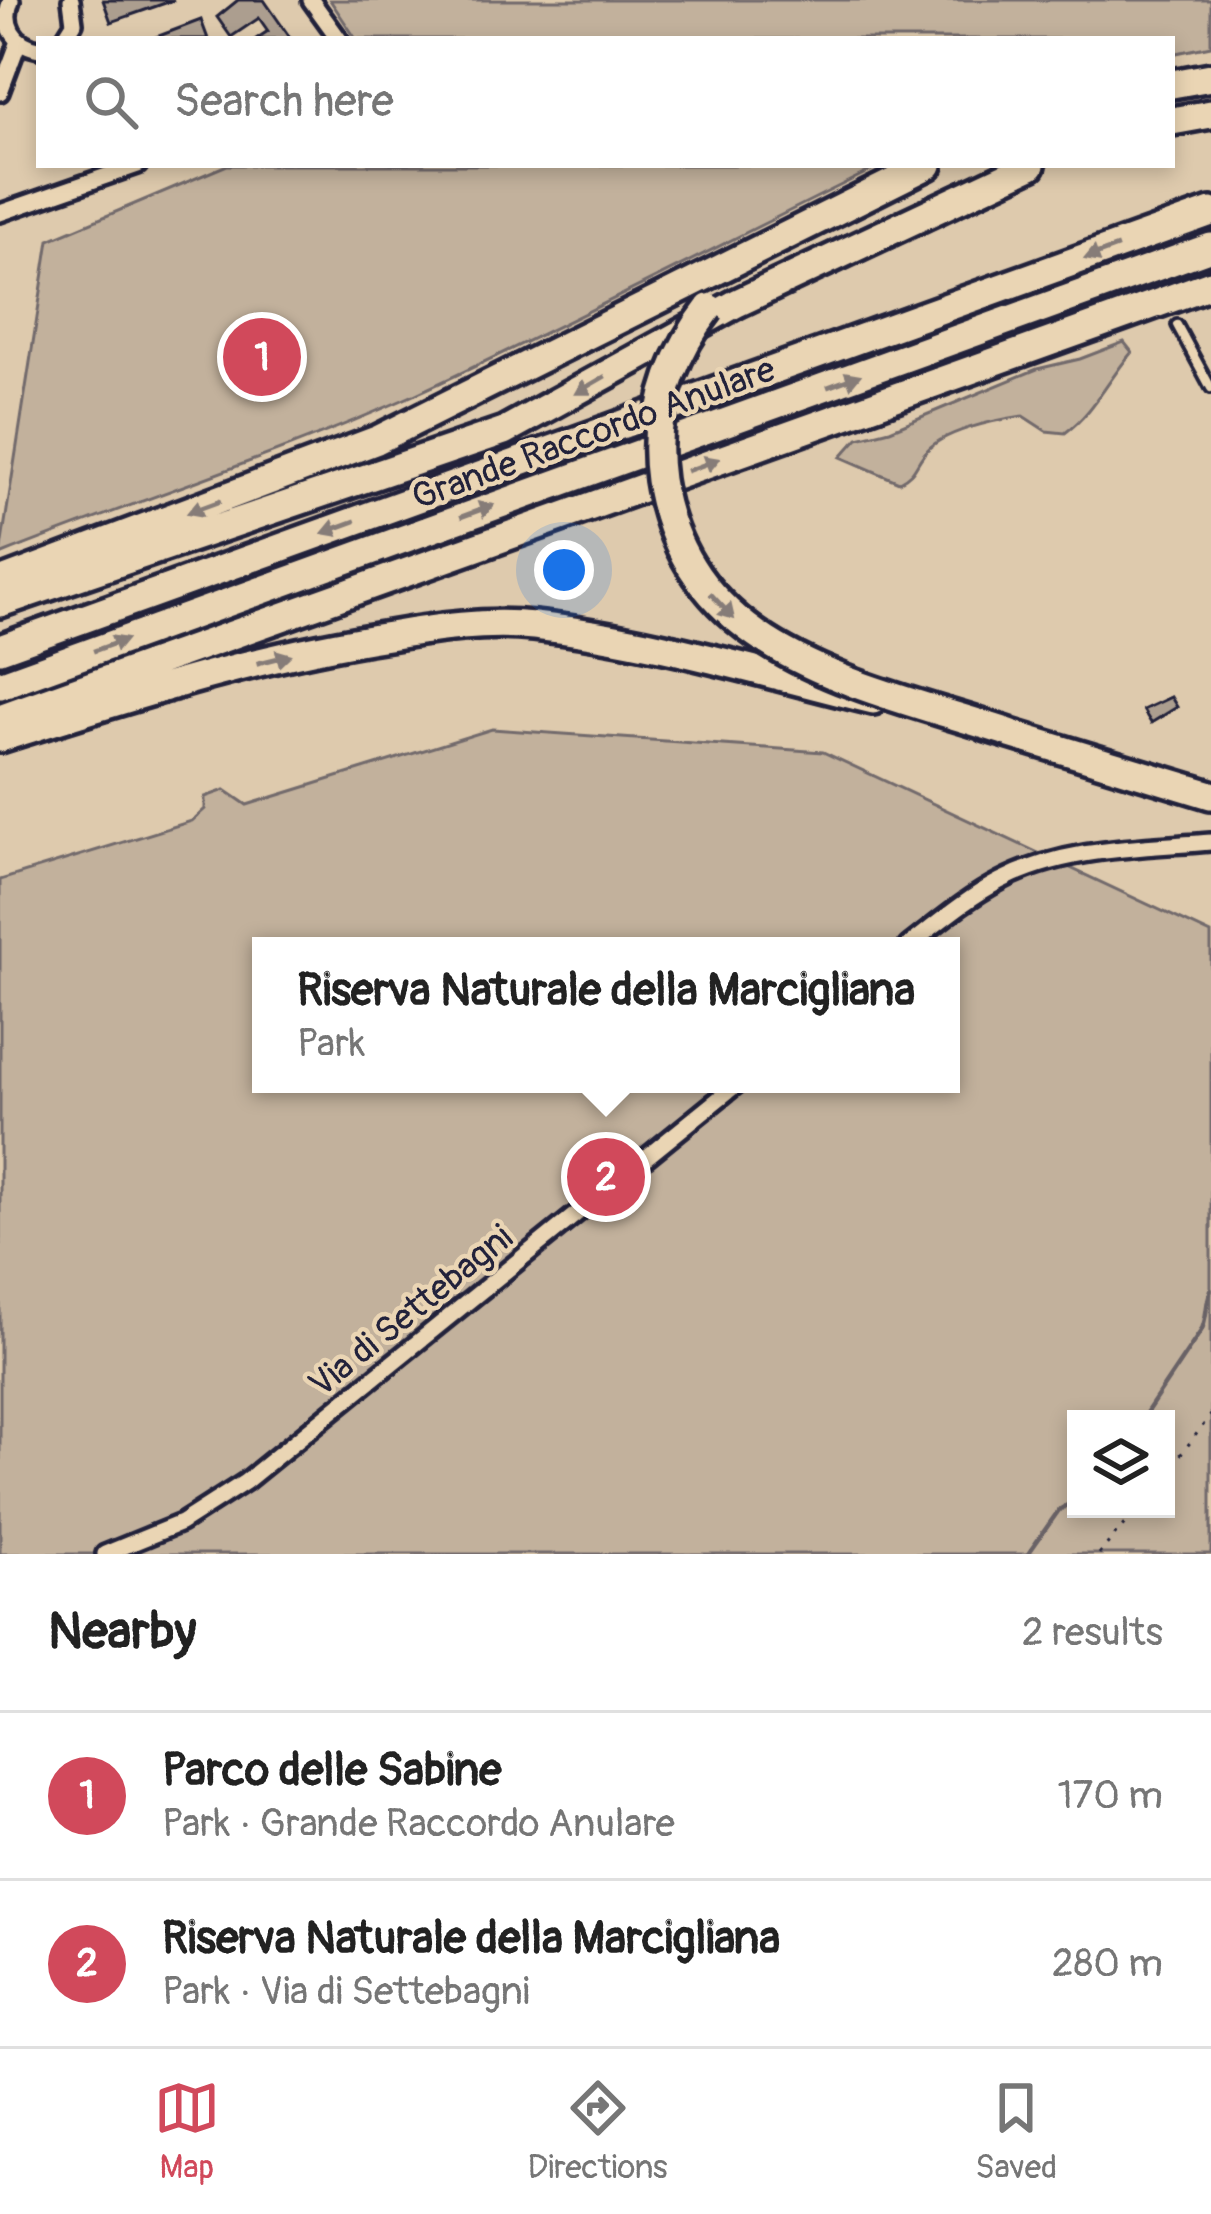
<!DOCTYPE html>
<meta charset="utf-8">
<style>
:root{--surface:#fff;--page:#f6f6f6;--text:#222;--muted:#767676;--line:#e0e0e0;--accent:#d1495b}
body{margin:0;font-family:Pangolin,sans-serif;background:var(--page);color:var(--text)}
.controls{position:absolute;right:36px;bottom:36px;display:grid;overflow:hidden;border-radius:0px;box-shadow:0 6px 18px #0003}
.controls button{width:108px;height:108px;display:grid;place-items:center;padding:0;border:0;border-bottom:3px solid var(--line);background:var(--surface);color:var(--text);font:60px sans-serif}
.you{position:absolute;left:564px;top:570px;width:42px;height:42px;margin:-30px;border:9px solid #fff;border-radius:50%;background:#1a73e8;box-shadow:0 0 0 18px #1a73e833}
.badge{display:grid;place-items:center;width:78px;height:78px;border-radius:50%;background:var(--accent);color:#fff;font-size:39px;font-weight:700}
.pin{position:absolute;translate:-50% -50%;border:6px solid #fff;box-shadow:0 3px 12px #0006}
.popup{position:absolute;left:252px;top:937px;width:708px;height:156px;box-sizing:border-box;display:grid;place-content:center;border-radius:0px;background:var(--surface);filter:drop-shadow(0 3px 9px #0005);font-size:39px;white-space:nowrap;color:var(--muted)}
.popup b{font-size:45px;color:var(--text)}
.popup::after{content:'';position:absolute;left:50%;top:100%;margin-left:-24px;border:24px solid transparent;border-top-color:var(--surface)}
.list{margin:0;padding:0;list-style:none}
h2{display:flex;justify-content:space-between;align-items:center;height:156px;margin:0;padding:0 48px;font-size:51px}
h2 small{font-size:39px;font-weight:400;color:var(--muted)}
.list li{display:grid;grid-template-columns:78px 1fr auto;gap:36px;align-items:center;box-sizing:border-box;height:168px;padding:0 48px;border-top:3px solid var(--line)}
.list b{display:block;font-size:45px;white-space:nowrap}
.list p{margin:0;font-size:39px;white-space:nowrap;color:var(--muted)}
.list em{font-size:39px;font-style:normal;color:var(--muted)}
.icon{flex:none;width:66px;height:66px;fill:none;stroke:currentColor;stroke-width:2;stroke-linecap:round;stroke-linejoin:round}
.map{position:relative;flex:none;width:1211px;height:1554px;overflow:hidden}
.search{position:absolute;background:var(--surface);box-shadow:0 6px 18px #0003;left:36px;right:36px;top:36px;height:132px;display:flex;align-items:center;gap:30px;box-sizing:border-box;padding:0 42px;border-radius:0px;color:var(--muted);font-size:45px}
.sheet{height:492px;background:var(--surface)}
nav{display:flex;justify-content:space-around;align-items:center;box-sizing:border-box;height:168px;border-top:3px solid var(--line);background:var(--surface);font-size:33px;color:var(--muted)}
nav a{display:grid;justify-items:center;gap:6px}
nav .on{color:var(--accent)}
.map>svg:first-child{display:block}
.green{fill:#c2b19c;stroke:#726a6c;stroke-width:3;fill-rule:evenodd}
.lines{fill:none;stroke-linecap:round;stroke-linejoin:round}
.stream{stroke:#696266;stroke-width:4.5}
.building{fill:#ac9e8f;stroke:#22223b;stroke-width:3}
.service-casing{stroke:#22223b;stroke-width:16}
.minor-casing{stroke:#22223b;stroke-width:24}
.motorway-casing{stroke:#22223b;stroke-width:36}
.path{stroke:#22223b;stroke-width:3;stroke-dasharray:3 9;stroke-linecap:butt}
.service{stroke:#ead5b4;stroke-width:8}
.minor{stroke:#ead5b4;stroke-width:15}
.motorway{stroke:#ead5b4;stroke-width:27}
.motorway-bridge-casing{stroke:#22223b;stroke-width:36;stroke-linecap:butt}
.motorway-bridge{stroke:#ead5b4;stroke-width:27}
.oneway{fill:#867c78}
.labels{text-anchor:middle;stroke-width:9;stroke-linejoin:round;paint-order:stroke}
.street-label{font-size:36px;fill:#22223b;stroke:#ead5b4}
</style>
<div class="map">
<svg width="1211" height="1554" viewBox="0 0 1211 1554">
<rect width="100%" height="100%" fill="#decaad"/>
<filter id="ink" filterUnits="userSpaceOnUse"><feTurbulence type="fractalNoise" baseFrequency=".00833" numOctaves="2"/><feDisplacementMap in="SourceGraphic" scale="24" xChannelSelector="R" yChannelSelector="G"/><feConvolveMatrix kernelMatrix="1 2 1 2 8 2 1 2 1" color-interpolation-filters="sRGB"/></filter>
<g filter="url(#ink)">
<path class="green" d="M330 0H1211V46L1172 54V39H356Z
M227 165H882C727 241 573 322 416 394 280 455 138 500 0 555L49 240Z
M1124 342 1132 352C1108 380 1094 412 1065 433L1046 431 1023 416C996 420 940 431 924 454 914 467 915 474 899 482L841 457 858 438 890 430 1037 369 1080 359Z
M492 729 823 752 1211 934V1554H0V880L192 821 205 809V797L225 790 247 805ZM261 946H951V1084H261ZM1076 1419H1166V1509H1076Z"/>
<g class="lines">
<path class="stream" d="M1142 1419 1201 1331C1208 1317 1205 1304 1211 1290
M1028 1554 1059 1510 1076 1500"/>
</g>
<path class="building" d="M103 0H174L111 22Z
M238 0H264L291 39H256L268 31 259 18 231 37 217 17Z
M201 20 208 39H151Z
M1171 697 1177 707 1151 723 1143 710Z"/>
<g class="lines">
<defs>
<path id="service" d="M1177 325 1211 388"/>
<path id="minor" d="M11 0C2 24 13 44 39 49
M311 0 339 39
M64 39 74 23 71 0
M0 92 19 41
M0 213 138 165
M908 946C938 923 967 898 1000 881 1065 847 1140 848 1211 842
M105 1554 181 1523 245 1482 737 1084"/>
<path id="motorway" d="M1172 84 1211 77
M1172 121 1211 114
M0 582 377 440 928 165
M0 603 504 431 737 303 1031 165
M0 649 1211 212
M0 685 1211 247
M0 718C404 574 808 430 1211 284
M987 727 1211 795
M0 738C128 698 256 656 389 636 436 628 486 621 534 626 649 638 762 673 873 700"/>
</defs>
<use href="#service" class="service-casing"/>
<use href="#minor" class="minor-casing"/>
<use href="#motorway" class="motorway-casing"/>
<path class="path" d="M1166 1474 1211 1415
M1099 1554 1137 1509"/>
<use href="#service" class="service"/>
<use href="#minor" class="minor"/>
<use href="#motorway" class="motorway"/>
<defs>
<path id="motorway-bridge" d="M709 308C670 358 651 416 660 480 688 658 867 686 1010 733"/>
</defs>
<use href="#motorway-bridge" class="motorway-bridge-casing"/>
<use href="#motorway-bridge" class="motorway-bridge"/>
</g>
<defs><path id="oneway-solid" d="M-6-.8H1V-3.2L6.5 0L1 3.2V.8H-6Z" transform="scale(3)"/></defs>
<g class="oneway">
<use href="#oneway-solid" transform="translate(1101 253) rotate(160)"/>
<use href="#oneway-solid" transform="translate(844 381) rotate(-20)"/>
<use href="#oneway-solid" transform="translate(590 385) rotate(150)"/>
<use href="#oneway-solid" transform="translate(703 465) rotate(-20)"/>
<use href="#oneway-solid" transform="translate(204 507) rotate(160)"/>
<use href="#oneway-solid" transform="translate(477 511) rotate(-20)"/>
<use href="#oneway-solid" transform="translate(339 527) rotate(160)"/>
<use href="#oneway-solid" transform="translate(722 606) rotate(47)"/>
<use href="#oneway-solid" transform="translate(110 645) rotate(-20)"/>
<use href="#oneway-solid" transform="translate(274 659) rotate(-14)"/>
</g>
</g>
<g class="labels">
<g class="street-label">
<text transform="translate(593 432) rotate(-20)" y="13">Grande Raccordo Anulare</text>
<text transform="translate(410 1310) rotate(-39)" y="13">Via di Settebagni</text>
</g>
</g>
</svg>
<div class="controls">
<button><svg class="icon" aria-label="layers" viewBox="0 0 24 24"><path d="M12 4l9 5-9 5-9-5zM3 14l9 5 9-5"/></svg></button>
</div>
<div class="you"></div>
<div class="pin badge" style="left:262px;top:357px">1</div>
<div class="pin badge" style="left:606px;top:1177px">2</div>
<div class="popup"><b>Riserva Naturale della Marcigliana</b>Park</div>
<div class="search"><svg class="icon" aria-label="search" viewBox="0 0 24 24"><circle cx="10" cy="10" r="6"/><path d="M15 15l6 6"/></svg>Search here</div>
</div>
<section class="sheet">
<h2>Nearby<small>2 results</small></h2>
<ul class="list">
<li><span class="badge">1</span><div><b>Parco delle Sabine</b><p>Park · Grande Raccordo Anulare</p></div><em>170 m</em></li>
<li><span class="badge">2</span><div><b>Riserva Naturale della Marcigliana</b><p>Park · Via di Settebagni</p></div><em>280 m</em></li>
</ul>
</section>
<nav>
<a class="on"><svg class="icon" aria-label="map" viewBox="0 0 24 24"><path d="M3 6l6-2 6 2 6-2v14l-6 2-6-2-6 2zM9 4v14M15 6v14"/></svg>Map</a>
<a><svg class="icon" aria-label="directions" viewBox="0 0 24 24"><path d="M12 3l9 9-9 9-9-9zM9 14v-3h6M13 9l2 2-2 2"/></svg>Directions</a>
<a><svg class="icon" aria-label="saved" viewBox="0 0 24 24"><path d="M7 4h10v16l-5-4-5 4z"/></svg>Saved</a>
</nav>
